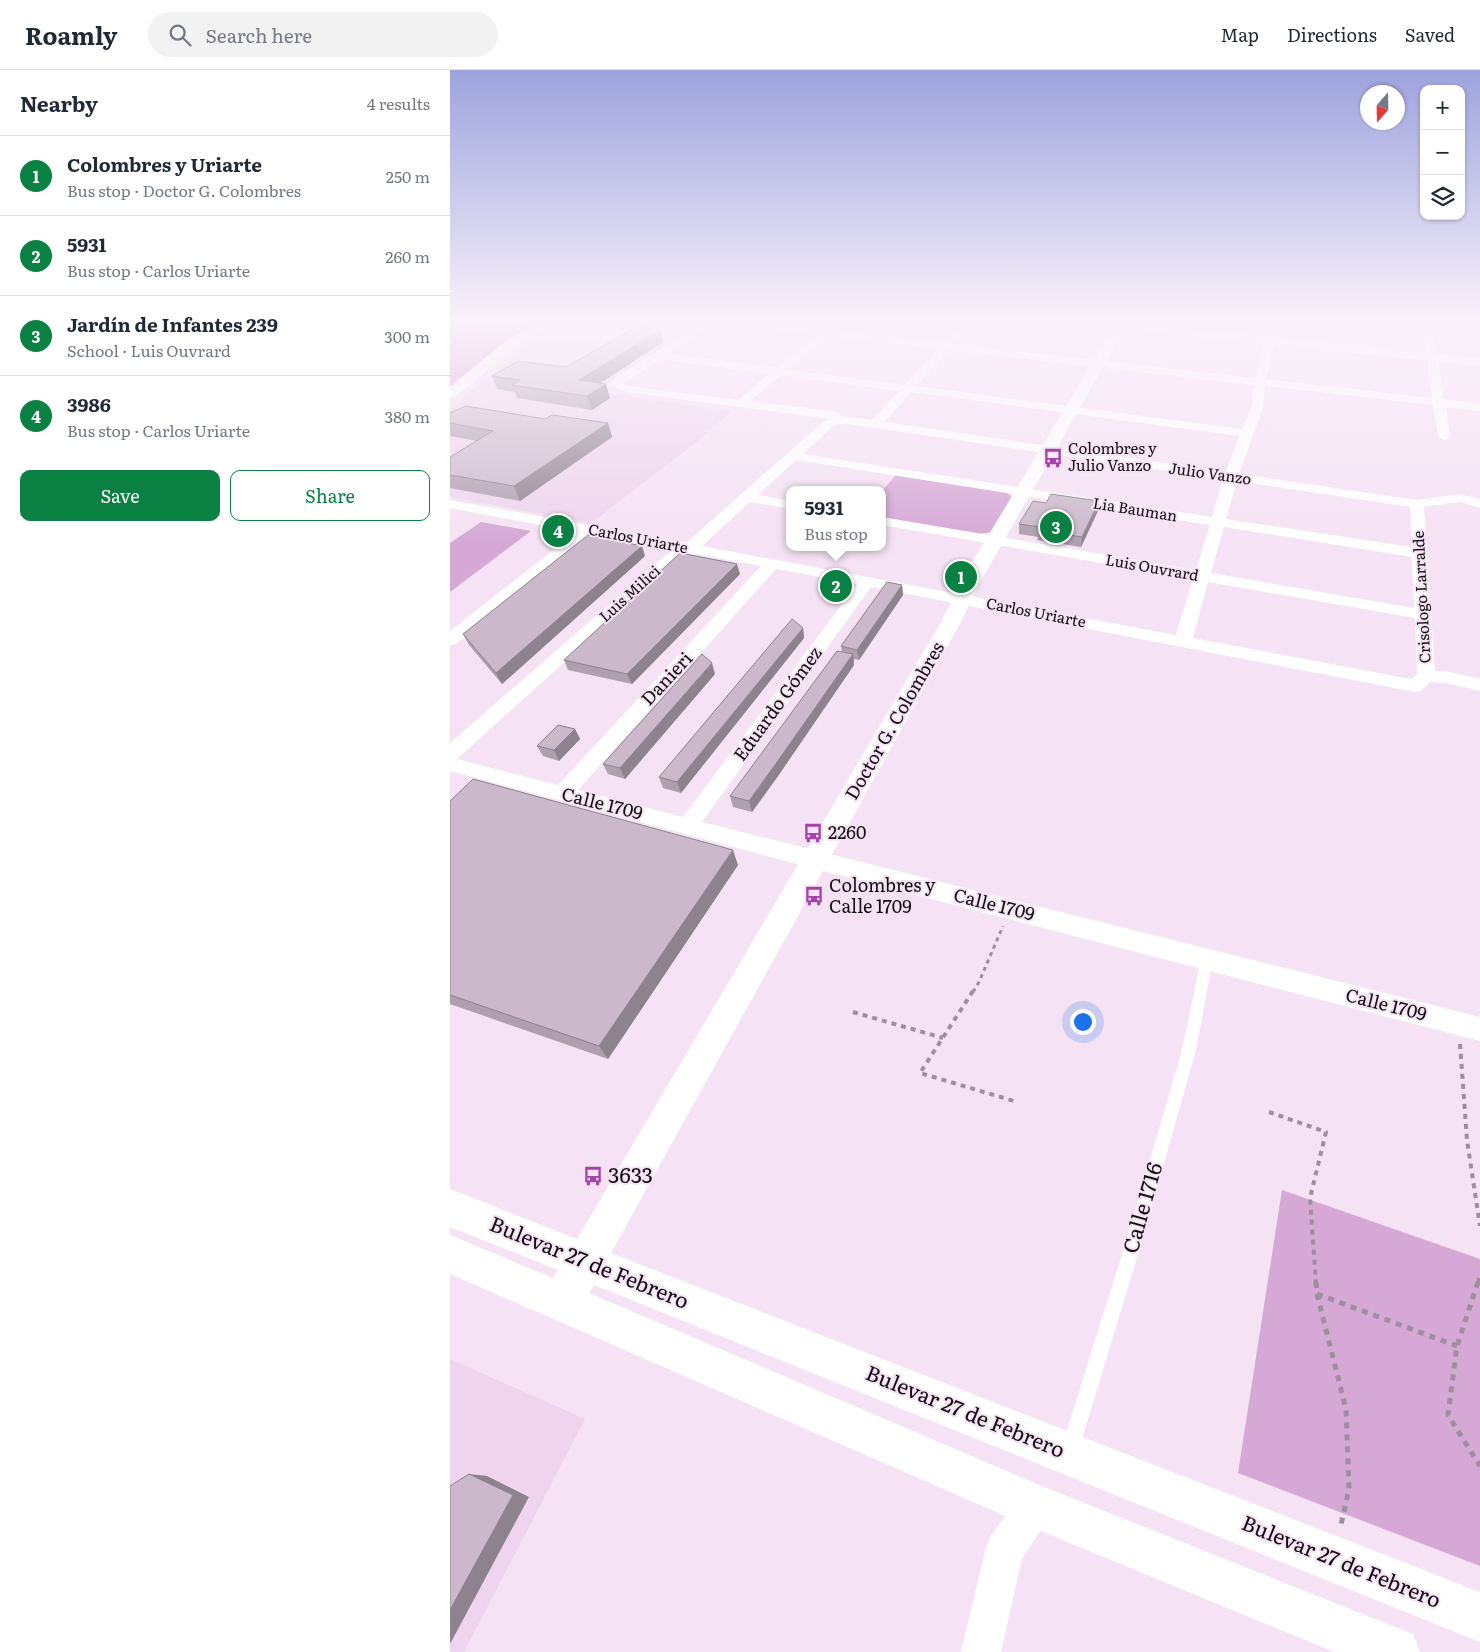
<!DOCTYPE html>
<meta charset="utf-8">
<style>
:root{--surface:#fff;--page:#f2f2f3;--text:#1f2937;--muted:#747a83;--line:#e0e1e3;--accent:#0b8043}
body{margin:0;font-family:Literata,serif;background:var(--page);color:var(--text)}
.controls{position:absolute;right:15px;top:15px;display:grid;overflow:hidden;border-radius:10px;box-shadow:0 1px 4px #0004}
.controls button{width:45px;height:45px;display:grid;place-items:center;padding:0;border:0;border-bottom:1px solid var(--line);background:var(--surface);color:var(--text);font:25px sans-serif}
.compass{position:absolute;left:910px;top:15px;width:45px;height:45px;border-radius:50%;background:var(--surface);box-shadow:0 1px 4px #0004;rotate:200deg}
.you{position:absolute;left:632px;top:951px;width:18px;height:18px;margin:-12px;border:4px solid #fff;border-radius:50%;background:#1a73e8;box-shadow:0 0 0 8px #1a73e833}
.badge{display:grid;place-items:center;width:32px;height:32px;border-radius:50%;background:var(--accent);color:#fff;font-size:16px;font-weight:700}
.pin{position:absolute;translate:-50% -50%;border:2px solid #fff;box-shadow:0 1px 5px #0006}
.popup{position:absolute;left:336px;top:416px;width:100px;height:65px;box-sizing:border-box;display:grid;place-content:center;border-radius:10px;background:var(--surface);filter:drop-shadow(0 1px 4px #0005);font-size:16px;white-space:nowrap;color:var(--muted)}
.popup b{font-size:19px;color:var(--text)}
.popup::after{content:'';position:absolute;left:50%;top:100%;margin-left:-10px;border:10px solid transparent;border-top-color:var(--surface)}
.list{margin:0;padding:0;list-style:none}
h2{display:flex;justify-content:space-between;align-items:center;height:65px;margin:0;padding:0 20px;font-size:21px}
h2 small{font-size:16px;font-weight:400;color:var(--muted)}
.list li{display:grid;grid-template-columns:32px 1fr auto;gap:15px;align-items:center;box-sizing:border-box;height:80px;padding:0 20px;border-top:1px solid var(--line)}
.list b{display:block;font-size:19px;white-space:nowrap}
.list p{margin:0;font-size:16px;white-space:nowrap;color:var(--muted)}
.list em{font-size:16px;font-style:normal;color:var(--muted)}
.actions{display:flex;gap:10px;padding:15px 20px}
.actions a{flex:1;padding:11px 0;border:1px solid var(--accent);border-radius:10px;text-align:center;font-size:18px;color:var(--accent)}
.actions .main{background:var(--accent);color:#fff}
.icon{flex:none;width:28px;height:28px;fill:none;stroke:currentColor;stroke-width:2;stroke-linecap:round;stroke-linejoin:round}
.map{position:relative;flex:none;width:1030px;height:1582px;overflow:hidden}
header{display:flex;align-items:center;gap:30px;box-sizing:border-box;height:70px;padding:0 25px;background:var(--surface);border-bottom:1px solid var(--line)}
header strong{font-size:24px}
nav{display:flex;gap:28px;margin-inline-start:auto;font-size:18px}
.search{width:350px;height:45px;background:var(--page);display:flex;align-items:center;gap:12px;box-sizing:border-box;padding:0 18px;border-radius:28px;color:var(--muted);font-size:19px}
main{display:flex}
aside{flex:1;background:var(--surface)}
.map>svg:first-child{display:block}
.built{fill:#eed5ed}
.green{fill:#d5a8d5}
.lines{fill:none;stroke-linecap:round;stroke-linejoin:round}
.path-far2{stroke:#9d8f9d;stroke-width:3;stroke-dasharray:4 4;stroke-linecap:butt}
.path-far1{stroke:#9d8f9d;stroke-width:4;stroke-dasharray:5 5;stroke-linecap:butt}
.path{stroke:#9d8f9d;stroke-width:5;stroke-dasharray:6 6;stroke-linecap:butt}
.service{fill:#fff;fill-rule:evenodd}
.minor{fill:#fff;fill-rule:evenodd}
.tertiary{fill:#fff;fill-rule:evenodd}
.secondary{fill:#fff;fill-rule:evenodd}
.motorway{fill:#d59fd5;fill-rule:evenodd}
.wall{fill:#af9faf}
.shaded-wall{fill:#8e828e}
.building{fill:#cbb9cb;stroke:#8e828e}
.labels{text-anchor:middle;stroke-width:4;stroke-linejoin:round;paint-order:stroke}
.far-poi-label{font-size:15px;fill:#130d13;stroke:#f5e2f4;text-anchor:start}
.far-street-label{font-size:15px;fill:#130d13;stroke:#f5e2f4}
.street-label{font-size:18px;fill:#130d13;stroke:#f5e2f4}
.poi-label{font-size:18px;fill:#130d13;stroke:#f5e2f4;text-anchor:start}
.near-poi-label{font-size:21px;fill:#130d13;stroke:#f5e2f4;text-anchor:start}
.near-street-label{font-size:21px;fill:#130d13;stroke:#f5e2f4}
</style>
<header>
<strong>Roamly</strong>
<div class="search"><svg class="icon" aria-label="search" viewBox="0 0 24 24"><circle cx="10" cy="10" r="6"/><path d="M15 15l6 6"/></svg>Search here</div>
<nav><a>Map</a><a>Directions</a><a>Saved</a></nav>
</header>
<main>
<aside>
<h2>Nearby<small>4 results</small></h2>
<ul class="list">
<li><span class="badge">1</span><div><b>Colombres y Uriarte</b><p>Bus stop · Doctor G. Colombres</p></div><em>250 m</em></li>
<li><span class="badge">2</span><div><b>5931</b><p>Bus stop · Carlos Uriarte</p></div><em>260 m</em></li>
<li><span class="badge">3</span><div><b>Jardín de Infantes 239</b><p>School · Luis Ouvrard</p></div><em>300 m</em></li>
<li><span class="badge">4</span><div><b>3986</b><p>Bus stop · Carlos Uriarte</p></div><em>380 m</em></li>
</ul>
<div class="actions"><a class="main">Save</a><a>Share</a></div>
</aside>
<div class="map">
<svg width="1030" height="1582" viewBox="0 0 1030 1582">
<rect width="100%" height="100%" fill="#f5e2f4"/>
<path class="built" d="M108 258 219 273 146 321 281 342 248 371 141 453 0 427V339L75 276Z
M0 1289 135 1349 14 1582H0Z"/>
<path class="green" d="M0 252H101L79 263 0 324Z
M446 405 554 422 560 425 563 429 542 462 528 464 432 448V421Z
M31 452 81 461 0 522V473Z
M832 1120 1030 1189V1496L788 1403Z"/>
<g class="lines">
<path class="path-far2" d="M523 922 529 912 553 856"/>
<path class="path-far1" d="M523 921 470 1003 564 1031
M403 942 493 968
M1010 974 1017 1070 1030 1156
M819 1042 876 1062 860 1128 866 1213
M1028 1213 1030 1206"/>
<path class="path" d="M866 1212 867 1224 896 1339 899 1419 890 1459
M1028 1212 1007 1276 998 1345 1030 1396
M867 1224 1007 1276"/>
<path class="service" d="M757 885 761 886 763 890 745 984 689 1181 629 1379 626 1385 620 1388 614 1385 611 1379 673 1181 731 984 751 890 753 886Z"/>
<path class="minor" d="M253 252H264L219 284 327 298 367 265 283 255 278 252H305L374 259 383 254 388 257 385 261 494 273 513 252H523L504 274 805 308 820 252H830L816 309 982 328 972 252H982L994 329 1030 333V341L996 337 1000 366 998 369 994 370 988 366 983 335 815 316 813 338 789 404 967 430 1010 424 1030 429V438L1009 432 974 437 985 601H996L1030 609V621L996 613 980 612 972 620 965 622 421 517 252 752 1030 947V971L365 799 0 701V673L216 485 224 480 141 465 6 574 0 575V561L126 462 0 438V430L236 473 374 351 379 349 176 322 161 315 165 308ZM378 266 488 279 455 315 338 300ZM499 280 804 315 801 338 792 359 466 316ZM211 289 319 304 288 330 178 316 173 314ZM331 305 449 321 423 350 390 346 387 342 383 341 300 331ZM461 322 789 366 776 402 435 352ZM388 354H398L773 409 762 447 353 384 382 357ZM346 390 760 455 746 500 432 447V455L743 509 726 565 252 476 300 432 340 439V431L308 425ZM787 411 960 437 962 477 776 449ZM774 457 962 487 964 538 761 503ZM240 483 311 496 108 715 7 689 226 491ZM326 499 407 514 233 747 128 720ZM758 512 965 548 967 604 961 609 743 568Z
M585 1417 598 1423 604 1436 598 1449 572 1489 551 1582H511L535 1481 540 1467 572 1423Z"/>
<path class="tertiary" d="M667 252H679L532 509 511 552 161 1183 1030 1522V1572L144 1215 139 1223 592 1416 963 1564 970 1582H884L569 1452 0 1204V1165L103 1208 108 1200 0 1157V1119L127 1169 491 552 512 509Z"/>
<path class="secondary" d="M93 252H107L67 276 5 327 0 328V317L57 270Z
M642 252H679L1030 288V296L648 256Z"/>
<path class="motorway" d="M29 252H42L5 281 0 282V272Z"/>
</g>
<path class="wall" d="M213 272 150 313 160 328 142 340 67 328 65 322 47 319 42 306 116 297Z
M0 343 158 353 162 367 70 431 0 418V387L27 371 0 366Z
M649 431 648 441 631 477 587 470 588 467 569 464V454L596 433Z
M195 486 52 614 19 575 13 564Z
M290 504 182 614 118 600 114 590Z
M452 515 453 525 409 590 404 589V595L328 706 302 742 283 737 280 726 392 582 391 576Z
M353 558 354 568 231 723 213 718 209 707Z
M265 604 175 709 158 704 153 694Z
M125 659 130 669 109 691 93 686 87 676Z
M0 731 288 795 158 989 0 934Z"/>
<path class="shaded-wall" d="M210 260 213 272 134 324 129 310Z
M156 314 160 328 142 340 137 326Z
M158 353 162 367 70 431 64 416Z
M649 431 648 441 631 477 632 467Z
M192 476 195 486 52 614 46 603Z
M287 494 290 504 182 614 177 604Z
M452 515 453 525 409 590 407 580Z
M353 558 354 568 231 723 227 712Z
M403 584 404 595 328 706 302 742 299 731Z
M262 593 265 604 175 709 170 698Z
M125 659 130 669 109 691 104 680Z
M283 780 288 795 158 989 149 976Z
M19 1404 37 1406 79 1427 0 1574V1540Z"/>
<path class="building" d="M186 257 210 260 129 310 156 314 137 326 62 315 70 310 42 306 68 291 116 297Z
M16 336 95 349 102 345 158 353 64 416 0 405V387L43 361 0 353V343Z
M601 424 649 431 632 467 588 460 590 457 569 454 583 431 596 433Z
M138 465 192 476 46 603 13 564Z
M230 483 287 494 177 604 114 590Z
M437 512 452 515 407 580 391 576Z
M342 549 353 558 227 712 209 707Z
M387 581 403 584 325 695 299 731 280 726Z
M252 584 262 593 170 698 153 694Z
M108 655 125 659 104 680 87 676Z
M23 709 283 780 149 976 0 925V731Z
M19 1404 63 1425 0 1540V1416Z"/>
<linearGradient id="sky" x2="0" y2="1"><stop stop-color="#9da3dd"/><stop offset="0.53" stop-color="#faf2fa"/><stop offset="1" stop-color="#faf2fa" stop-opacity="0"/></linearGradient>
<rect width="1030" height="473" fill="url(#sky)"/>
<defs>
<symbol id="bus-bare" viewBox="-9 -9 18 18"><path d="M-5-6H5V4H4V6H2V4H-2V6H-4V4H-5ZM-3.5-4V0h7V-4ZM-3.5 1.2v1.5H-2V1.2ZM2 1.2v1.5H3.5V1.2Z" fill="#a643a9" stroke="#f5e2f4" stroke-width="2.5" paint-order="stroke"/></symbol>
</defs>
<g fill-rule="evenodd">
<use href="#bus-bare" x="589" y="374" width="28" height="28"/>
<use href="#bus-bare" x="349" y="749" width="28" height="28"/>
<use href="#bus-bare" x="350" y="812" width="28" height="28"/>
<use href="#bus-bare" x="129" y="1092" width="28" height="28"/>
</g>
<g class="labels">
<g class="far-poi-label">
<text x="618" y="384">Colombres y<tspan x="618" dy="17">Julio Vanzo</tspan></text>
</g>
<g class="far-street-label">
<text transform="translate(760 404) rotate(8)" y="5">Julio Vanzo</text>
<text transform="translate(685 440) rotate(9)" y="5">Lia Bauman</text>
<text transform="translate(188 469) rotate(11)" y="5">Carlos Uriarte</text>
<text transform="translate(702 498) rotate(10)" y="5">Luis Ouvrard</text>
<text transform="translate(180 524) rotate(-42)" y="5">Luis Milici</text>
<text transform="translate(972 527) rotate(-93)" y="5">Crisologo Larralde</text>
<text transform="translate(586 543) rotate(11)" y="5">Carlos Uriarte</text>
</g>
<g class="street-label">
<text transform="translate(217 609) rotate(-47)" y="6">Danieri</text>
<text transform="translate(328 634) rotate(-54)" y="6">Eduardo Gómez</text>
<text transform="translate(445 651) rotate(-60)" y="6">Doctor G. Colombres</text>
<text transform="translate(152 734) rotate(14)" y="6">Calle 1709</text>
<text transform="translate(544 835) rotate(14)" y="6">Calle 1709</text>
<text transform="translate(936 935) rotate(14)" y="6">Calle 1709</text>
</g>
<g class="poi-label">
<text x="378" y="769">2260</text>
<text x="379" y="822">Colombres y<tspan x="379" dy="21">Calle 1709</tspan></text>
</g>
<g class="near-poi-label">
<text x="158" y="1113">3633</text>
</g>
<g class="near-street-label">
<text transform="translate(693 1138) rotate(-74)" y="7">Calle 1716</text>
<text transform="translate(139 1193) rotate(22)" y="7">Bulevar 27 de Febrero</text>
<text transform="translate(515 1342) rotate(22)" y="7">Bulevar 27 de Febrero</text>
<text transform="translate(891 1492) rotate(22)" y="7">Bulevar 27 de Febrero</text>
</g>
</g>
</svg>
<div class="controls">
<button>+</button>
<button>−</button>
<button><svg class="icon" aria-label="layers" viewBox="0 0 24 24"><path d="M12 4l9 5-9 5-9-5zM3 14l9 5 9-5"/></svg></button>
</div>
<svg class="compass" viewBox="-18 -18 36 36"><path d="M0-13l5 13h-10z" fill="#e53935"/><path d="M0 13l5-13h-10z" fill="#747a83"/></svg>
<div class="you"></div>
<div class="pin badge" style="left:511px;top:507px">1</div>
<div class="pin badge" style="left:386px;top:516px">2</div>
<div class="popup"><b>5931</b>Bus stop</div>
<div class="pin badge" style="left:606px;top:457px">3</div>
<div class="pin badge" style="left:108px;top:461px">4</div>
</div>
</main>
